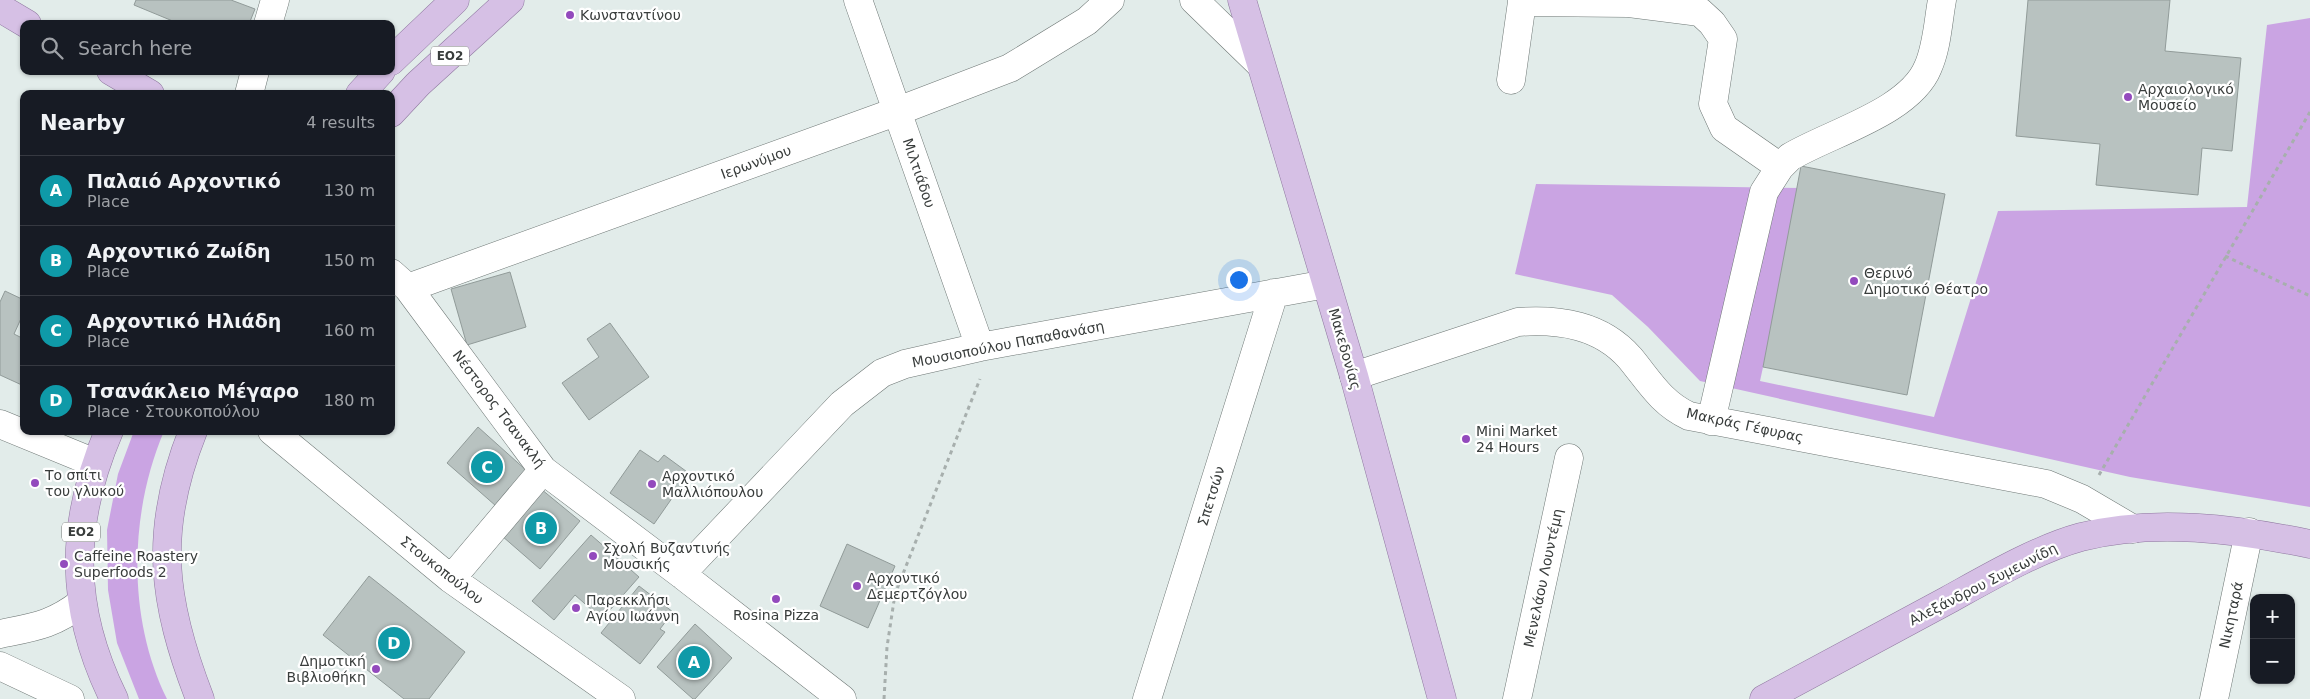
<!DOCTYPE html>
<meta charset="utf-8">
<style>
:root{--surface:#171b24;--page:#242831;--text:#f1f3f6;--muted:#9ea1a6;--line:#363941;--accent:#0f766e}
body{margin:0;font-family:"DejaVu Sans",sans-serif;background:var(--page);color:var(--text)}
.controls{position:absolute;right:15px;bottom:15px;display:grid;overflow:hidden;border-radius:10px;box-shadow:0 1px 4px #0004}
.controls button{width:45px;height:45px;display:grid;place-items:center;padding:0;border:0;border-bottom:1px solid var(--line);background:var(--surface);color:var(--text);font:25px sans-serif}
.you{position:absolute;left:1238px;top:279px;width:18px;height:18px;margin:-12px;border:4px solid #fff;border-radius:50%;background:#1a73e8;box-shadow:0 0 0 8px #1a73e833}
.badge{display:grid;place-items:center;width:32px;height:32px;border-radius:50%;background:var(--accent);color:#fff;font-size:16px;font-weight:700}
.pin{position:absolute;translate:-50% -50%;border:2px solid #fff;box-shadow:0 1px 5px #0006}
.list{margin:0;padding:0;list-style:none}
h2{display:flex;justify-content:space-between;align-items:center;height:65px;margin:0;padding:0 20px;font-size:21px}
h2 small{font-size:16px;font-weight:400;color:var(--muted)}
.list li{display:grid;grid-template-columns:32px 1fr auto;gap:15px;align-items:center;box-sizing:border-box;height:70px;padding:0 20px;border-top:1px solid var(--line)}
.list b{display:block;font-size:19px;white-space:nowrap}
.list p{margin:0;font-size:16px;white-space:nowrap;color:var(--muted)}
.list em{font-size:16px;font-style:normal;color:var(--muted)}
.icon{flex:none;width:28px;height:28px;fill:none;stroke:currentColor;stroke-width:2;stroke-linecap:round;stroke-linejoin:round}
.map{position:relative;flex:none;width:2310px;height:699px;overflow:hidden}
.search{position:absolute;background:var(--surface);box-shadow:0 1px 4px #0004;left:20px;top:20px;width:375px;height:55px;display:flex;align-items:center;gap:12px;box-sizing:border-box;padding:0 18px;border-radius:10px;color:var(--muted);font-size:19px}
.panel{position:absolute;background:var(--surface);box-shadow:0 1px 4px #0004;left:20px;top:90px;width:375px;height:345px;border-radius:10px}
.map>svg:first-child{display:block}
.green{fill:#caa4e3}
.building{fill:#b8c2c0;stroke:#919b99}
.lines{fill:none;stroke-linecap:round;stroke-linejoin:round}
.minor-casing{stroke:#6e7775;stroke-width:29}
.major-casing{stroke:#8e779f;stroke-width:29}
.path{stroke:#a7afad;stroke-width:3;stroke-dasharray:4 4;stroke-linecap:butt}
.minor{stroke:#fff;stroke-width:28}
.major{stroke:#d6c0e5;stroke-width:28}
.poi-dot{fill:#934abd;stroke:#fff;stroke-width:2}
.labels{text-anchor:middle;stroke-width:4.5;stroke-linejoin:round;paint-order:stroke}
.shield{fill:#fff;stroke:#747776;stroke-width:1}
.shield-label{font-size:12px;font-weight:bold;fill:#393d3c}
.poi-label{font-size:14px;fill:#393d3c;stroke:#fff;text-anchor:start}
.street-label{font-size:14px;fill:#393d3c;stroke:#fff}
</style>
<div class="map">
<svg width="2310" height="699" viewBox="0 0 2310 699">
<rect width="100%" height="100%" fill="#e2ecea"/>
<path class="green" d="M2310 18V507L2130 477 1700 381 1648 327 1612 295 1515 274 1536 184 1802 188 1760 381 1934 417 1998 211 2247 207 2267 25Z
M134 431H164C129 514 127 618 167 699H139L117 643 108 590 107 530 118 474Z"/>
<path class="building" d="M136 0H231L255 9 249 24H180L134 5Z
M2028 0H2170L2165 51 2241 58 2232 151 2202 148 2198 195 2096 185 2100 144 2016 136Z
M1801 166 1945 194 1907 395 1763 367Z
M510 272 526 327 467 345 451 289Z
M5 291 24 300V312L14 334 24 339V386L0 375V302Z
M610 323 649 377 589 420 562 383 599 357 587 339Z
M478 427 527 471 496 506 447 463Z
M640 450 658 462 664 455 694 477 682 494 677 491 654 524 610 493Z
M541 489 580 521 540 569 502 536Z
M591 535 639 577 602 619 575 595 554 620 532 601Z
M847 544 895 566 868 628 820 606Z
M369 576 465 652 429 699H404L323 635Z
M639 586 673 612 660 629 665 632 640 664 601 633Z
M695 624 732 658 695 699H693L657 667Z"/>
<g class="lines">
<defs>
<path id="minor" d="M858 0 980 347
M1194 0 1260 64
M1522 0V2L1629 3 1700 12 1712 23 1723 39 1713 104 1724 128 1780 167
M268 24 275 0
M1511 80 1522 2
M249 94 255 71
M391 273 408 288 898 111 1010 68 1087 21 1110 0
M408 288 543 470 681 574 842 699
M1354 376 1518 322C1560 319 1601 325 1630 358 1649 381 1661 403 1689 416L2046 484 2082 499 2133 529
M1711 421 1764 192 1780 167 1790 157C1830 133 1910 112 1928 67 1937 47 1938 22 1942 0
M0 424 95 463
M272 431 451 579 621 699
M681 574 842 404 882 373 905 364 980 347 1326 284
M451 579 543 470
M0 634C34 627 53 625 81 603
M0 666 70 699
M1147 699 1274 293
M1517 699 1569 458
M2214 699 2249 532"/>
<path id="major" d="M1242 0 1354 376 1442 699
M0 8 27 24
M391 61 455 0
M111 71 150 94
M360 94 381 71
M391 113 418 84 510 0
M109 431C69 524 69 608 114 699
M193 431C153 531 162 601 200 699
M1764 699C1825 666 1886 633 1948 600 1988 578 2037 549 2081 537 2154 518 2237 529 2310 544"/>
</defs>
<use href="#minor" class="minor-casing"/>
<use href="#major" class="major-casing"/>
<path class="path" d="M2225 256 2310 296
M2099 475 2310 112
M884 699 887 647 895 594 980 379"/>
<use href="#minor" class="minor"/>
<use href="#major" class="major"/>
</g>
<g class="poi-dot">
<circle cx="570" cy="15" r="5"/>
<circle cx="2128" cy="97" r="5"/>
<circle cx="1854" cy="281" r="5"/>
<circle cx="1466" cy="439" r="5"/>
<circle cx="35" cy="483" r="5"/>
<circle cx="652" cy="484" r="5"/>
<circle cx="593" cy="556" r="5"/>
<circle cx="64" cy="564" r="5"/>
<circle cx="857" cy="586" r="5"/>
<circle cx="776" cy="599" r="5"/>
<circle cx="576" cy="608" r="5"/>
<circle cx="376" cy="669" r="5"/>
</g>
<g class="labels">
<g class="shield">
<rect x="431" y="46.5" width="38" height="19" rx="4"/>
<rect x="62" y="522.5" width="38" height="19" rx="4"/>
</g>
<g class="shield-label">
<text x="450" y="60">ΕΟ2</text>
<text x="81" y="536">ΕΟ2</text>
</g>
<g class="poi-label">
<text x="580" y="20">Κωνσταντίνου</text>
<text x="2138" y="94">Αρχαιολογικό<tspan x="2138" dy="16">Μουσείο</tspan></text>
<text x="1864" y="278">Θερινό<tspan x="1864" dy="16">Δημοτικό Θέατρο</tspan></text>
<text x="1476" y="436">Mini Market<tspan x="1476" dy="16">24 Hours</tspan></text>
<text x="45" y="480">Το σπίτι<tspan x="45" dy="16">του γλυκού</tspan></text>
<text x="662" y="481">Αρχοντικό<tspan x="662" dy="16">Μαλλιόπουλου</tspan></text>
<text x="603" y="553">Σχολή Βυζαντινής<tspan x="603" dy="16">Μουσικής</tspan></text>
<text x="74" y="561">Caffeine Roastery<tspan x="74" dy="16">Superfoods 2</tspan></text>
<text x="867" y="583">Αρχοντικό<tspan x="867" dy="16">Δεμερτζόγλου</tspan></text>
<text x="586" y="605">Παρεκκλήσι<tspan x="586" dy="16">Αγίου Ιωάννη</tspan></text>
<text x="776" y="620" text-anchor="middle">Rosina Pizza</text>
<text x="366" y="666" text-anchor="end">Δημοτική<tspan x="366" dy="16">Βιβλιοθήκη</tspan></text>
</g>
<g class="street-label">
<text transform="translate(756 162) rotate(-20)" y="5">Ιερωνύμου</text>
<text transform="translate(919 173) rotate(71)" y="5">Μιλτιάδου</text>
<text transform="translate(1008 344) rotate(-11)" y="5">Μουσιοπούλου Παπαθανάση</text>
<text transform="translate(1345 349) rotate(74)" y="5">Μακεδονίας</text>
<text transform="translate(499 409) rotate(53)" y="5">Νέστορος Τσανακλή</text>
<text transform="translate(1745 425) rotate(12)" y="5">Μακράς Γέφυρας</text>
<text transform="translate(1211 496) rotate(-73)" y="5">Σπετσών</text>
<text transform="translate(442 570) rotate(38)" y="5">Στουκοπούλου</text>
<text transform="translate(1543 578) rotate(-78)" y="5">Μενελάου Λουντέμη</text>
<text transform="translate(1983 584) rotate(-27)" y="5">Αλεξάνδρου Συμεωνίδη</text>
<text transform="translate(2231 615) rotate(-78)" y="5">Νικηταρά</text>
</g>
</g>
</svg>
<div class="controls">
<button>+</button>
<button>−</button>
</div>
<div class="you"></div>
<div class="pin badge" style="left:694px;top:662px;background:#0f9aa8">A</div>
<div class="pin badge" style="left:541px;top:528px;background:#0f9aa8">B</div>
<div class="pin badge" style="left:487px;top:467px;background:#0f9aa8">C</div>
<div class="pin badge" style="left:394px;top:643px;background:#0f9aa8">D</div>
<div class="search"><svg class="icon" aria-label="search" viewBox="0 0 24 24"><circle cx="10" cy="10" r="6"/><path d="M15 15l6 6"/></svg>Search here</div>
<section class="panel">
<h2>Nearby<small>4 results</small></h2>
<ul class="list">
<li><span class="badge" style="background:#0f9aa8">A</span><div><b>Παλαιό Αρχοντικό</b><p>Place</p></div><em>130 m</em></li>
<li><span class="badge" style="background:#0f9aa8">B</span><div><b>Αρχοντικό Ζωίδη</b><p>Place</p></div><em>150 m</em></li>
<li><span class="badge" style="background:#0f9aa8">C</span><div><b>Αρχοντικό Ηλιάδη</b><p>Place</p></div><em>160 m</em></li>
<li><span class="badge" style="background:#0f9aa8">D</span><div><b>Τσανάκλειο Μέγαρο</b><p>Place · Στουκοπούλου</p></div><em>180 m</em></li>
</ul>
</section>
</div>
